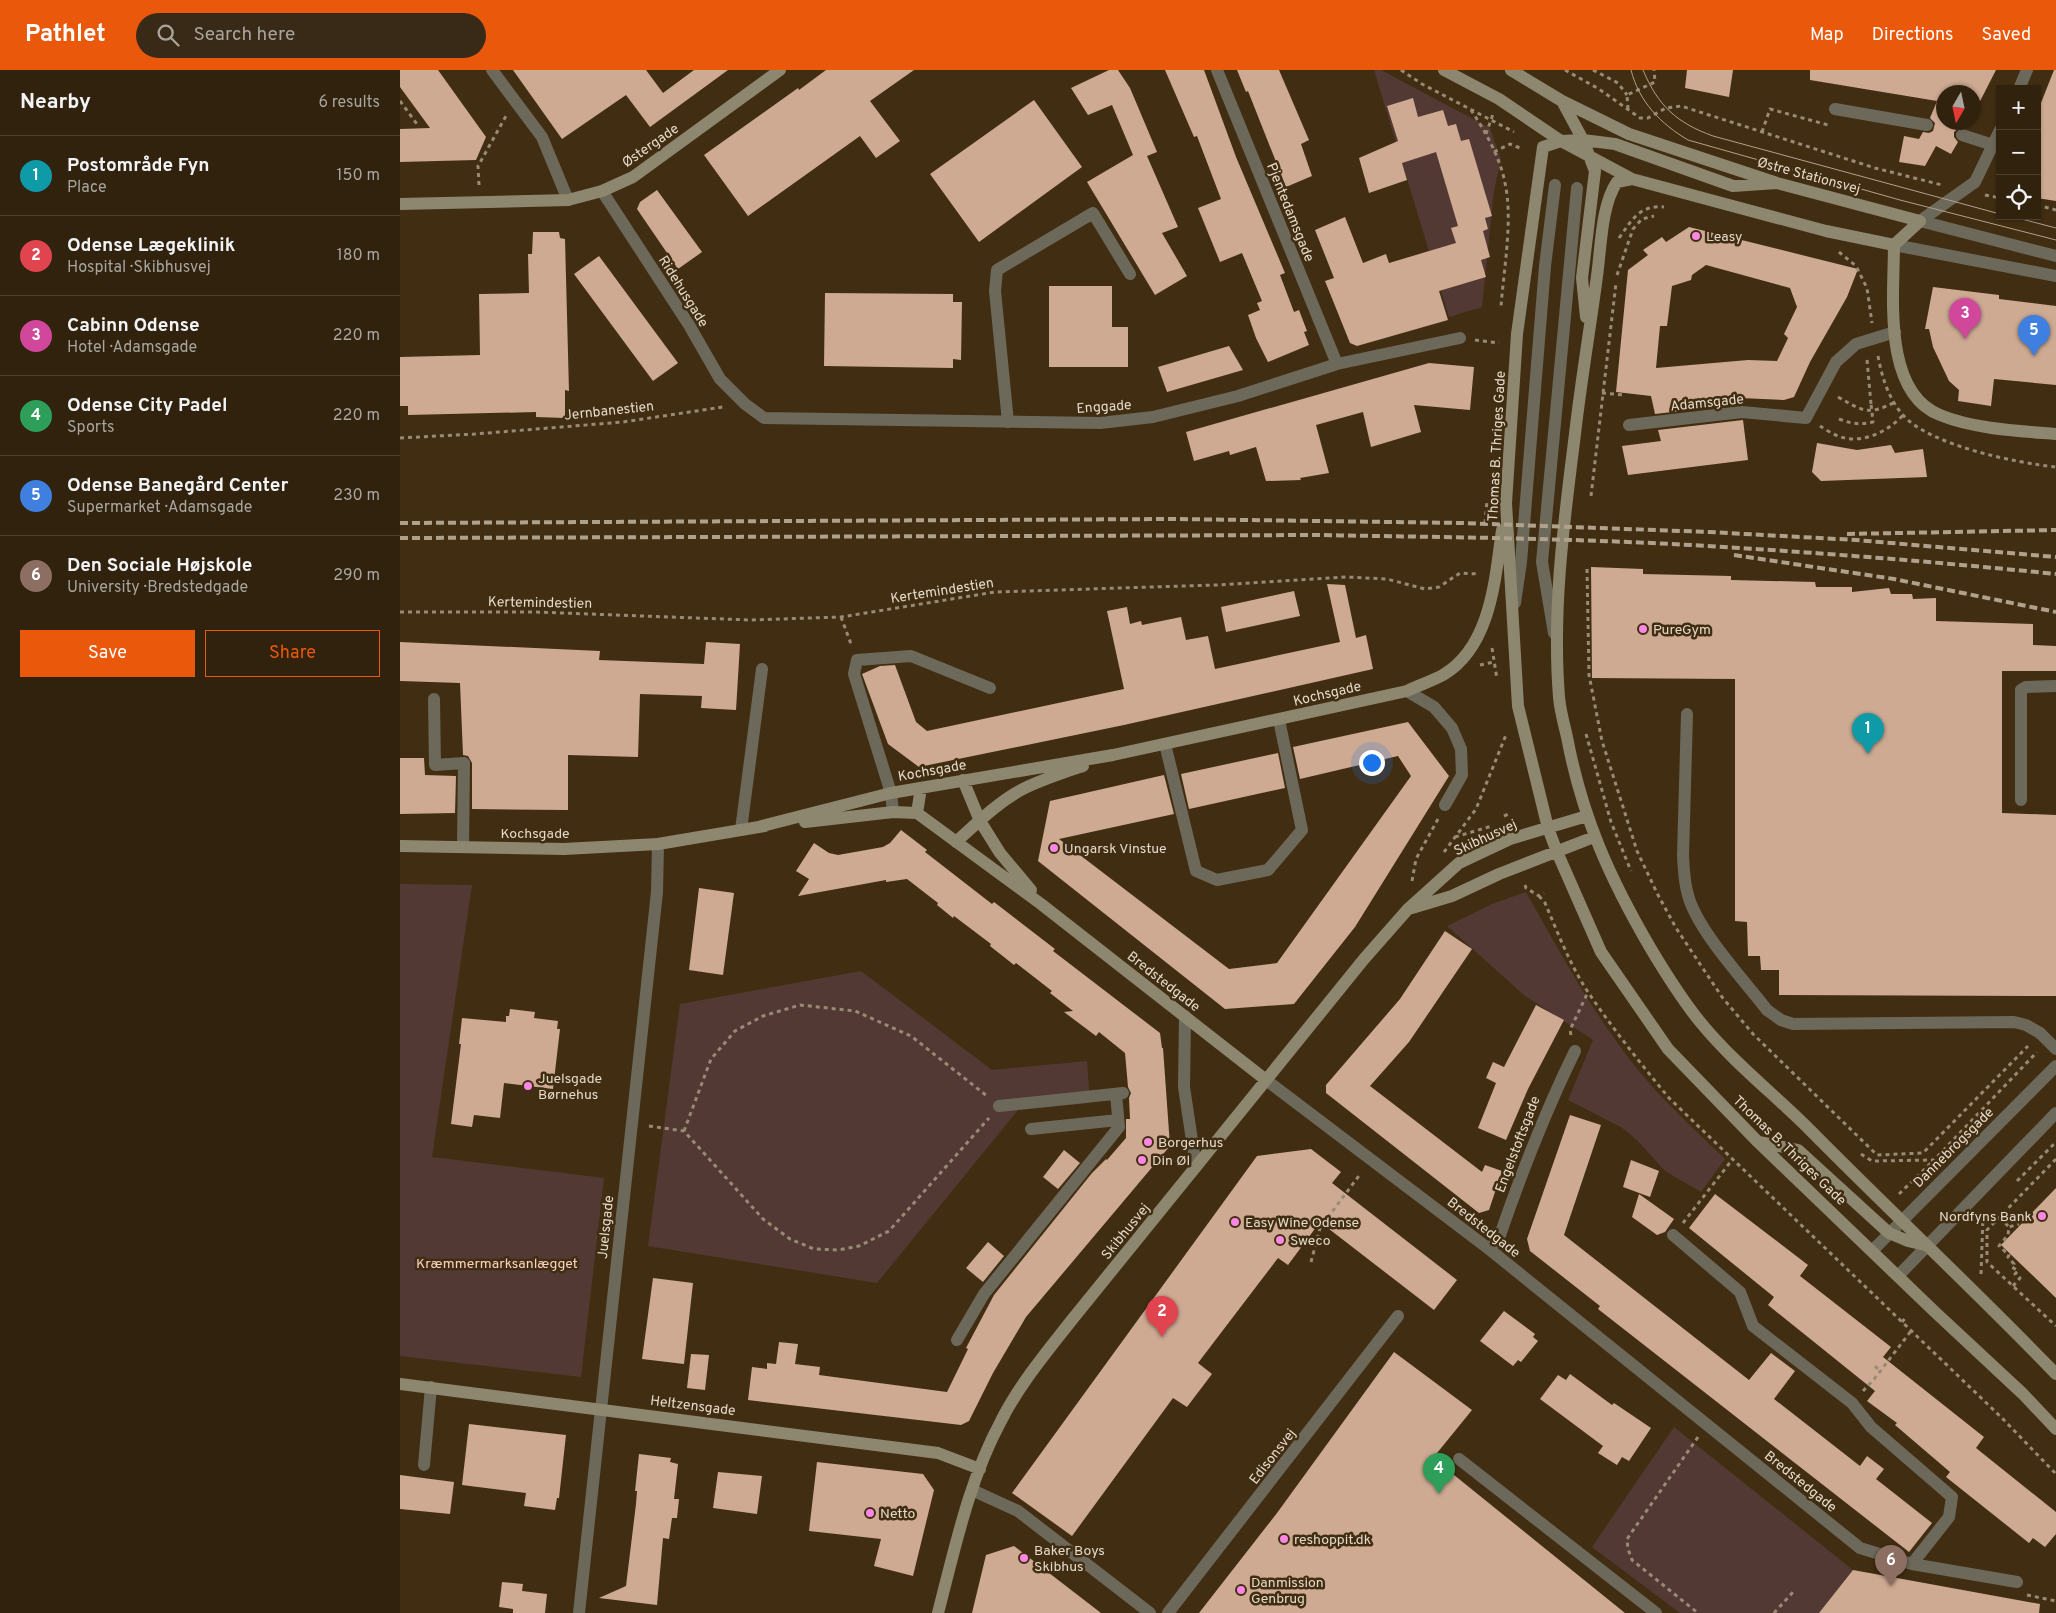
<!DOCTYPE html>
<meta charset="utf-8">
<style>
:root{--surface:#31220e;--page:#392a17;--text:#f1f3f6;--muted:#a8a49e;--line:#4c3f2e;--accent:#ea580c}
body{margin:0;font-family:Overpass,sans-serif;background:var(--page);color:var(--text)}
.controls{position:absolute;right:15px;top:15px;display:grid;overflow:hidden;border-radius:0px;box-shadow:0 1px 4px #0004}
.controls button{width:45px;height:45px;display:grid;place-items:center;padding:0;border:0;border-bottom:1px solid var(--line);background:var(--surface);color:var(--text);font:25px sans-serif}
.compass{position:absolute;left:1536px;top:15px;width:45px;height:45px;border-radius:50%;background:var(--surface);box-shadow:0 1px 4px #0004;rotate:189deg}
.you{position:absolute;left:971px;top:692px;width:18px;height:18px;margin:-12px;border:4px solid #fff;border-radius:50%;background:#1a73e8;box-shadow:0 0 0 8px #1a73e833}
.badge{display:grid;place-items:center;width:32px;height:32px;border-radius:50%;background:var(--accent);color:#fff;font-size:16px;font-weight:700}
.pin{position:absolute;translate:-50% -41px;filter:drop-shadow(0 1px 2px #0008)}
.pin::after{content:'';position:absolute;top:26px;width:18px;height:15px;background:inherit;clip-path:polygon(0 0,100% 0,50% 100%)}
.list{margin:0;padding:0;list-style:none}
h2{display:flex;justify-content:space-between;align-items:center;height:65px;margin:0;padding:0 20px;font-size:21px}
h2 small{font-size:16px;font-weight:400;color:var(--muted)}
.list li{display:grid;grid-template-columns:32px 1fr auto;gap:15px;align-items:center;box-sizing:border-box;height:80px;padding:0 20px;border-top:1px solid var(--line)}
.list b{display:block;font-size:19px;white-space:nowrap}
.list p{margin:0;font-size:16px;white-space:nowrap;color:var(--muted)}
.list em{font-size:16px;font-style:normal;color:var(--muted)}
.actions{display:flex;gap:10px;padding:15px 20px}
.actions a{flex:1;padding:11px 0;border:1px solid var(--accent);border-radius:0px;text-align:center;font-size:18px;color:var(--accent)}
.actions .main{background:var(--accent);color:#fff}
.icon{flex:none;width:28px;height:28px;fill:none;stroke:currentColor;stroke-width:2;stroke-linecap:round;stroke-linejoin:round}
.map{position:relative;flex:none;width:1656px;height:1543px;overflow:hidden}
header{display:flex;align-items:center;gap:30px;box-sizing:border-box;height:70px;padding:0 25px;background:var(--accent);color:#fff}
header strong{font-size:24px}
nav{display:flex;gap:28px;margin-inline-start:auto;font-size:18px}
.search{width:350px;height:45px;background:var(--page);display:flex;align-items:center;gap:12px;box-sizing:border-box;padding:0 18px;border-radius:28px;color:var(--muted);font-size:19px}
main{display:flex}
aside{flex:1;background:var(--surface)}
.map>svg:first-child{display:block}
.green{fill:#533933}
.building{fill:#ceaa93;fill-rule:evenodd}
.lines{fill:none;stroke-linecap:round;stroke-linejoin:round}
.path{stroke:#998a75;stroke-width:3;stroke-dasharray:4 4;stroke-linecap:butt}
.lane{stroke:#6d695a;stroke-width:12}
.street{stroke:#6d695a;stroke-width:12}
.secondary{stroke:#8e8770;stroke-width:12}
.tram{stroke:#b0a18d;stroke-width:1}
.rail{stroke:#b0a18d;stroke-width:4;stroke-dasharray:8 4;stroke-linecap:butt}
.path-bridge{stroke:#998a75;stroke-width:3;stroke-dasharray:4 4;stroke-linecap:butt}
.poi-dot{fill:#fc86e4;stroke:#412e12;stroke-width:2}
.labels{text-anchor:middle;stroke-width:5;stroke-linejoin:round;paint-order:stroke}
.street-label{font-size:14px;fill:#e5d9c9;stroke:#412e12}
.poi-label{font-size:14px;fill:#e5d9c9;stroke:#412e12;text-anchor:start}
.park-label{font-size:14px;fill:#fad0c5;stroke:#412e12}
</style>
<header>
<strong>Pathlet</strong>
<div class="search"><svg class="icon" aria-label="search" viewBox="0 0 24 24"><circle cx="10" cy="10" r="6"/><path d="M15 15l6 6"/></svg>Search here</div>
<nav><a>Map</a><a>Directions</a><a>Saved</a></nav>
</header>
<main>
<aside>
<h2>Nearby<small>6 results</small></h2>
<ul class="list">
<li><span class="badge" style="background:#0f9aa8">1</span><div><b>Postområde Fyn</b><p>Place</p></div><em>150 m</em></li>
<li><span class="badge" style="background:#e0444e">2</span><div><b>Odense Lægeklinik</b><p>Hospital · Skibhusvej</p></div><em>180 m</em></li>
<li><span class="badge" style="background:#d1479c">3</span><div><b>Cabinn Odense</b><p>Hotel · Adamsgade</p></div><em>220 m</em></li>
<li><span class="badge" style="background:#2e9e5b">4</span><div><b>Odense City Padel</b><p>Sports</p></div><em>220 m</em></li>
<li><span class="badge" style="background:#3f7fe0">5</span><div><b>Odense Banegård Center</b><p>Supermarket · Adamsgade</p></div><em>230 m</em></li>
<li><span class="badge" style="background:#8d6e63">6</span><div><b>Den Sociale Højskole</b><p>University · Bredstedgade</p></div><em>290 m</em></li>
</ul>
<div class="actions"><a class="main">Save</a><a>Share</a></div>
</aside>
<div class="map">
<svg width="1656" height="1543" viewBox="0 0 1656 1543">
<rect width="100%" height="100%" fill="#412e12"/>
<path class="green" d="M974 0H981L1090 58 1101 90 1094 120 1082 237 1049 247Z
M0 814 72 815 32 1087 204 1108 181 1307 0 1286Z
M1126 822C1165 892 1203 962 1257 1022 1279 1045 1302 1067 1325 1089L1301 1122 1265 1101 1237 1070 1221 1057 1168 1030 1193 970 1124 925 1047 856 1092 834Z
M461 901 592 1000 687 991 690 1033 618 1040 477 1213 248 1176 280 934Z
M1274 1357 1453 1500 1419 1543H1280L1192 1477Z"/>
<path class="building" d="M0 0H38L86 67 76 90 0 92V59L30 58 0 17Z
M113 0H246L263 23 294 0H328L250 57 226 25 162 69Z
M426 0H514L470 31 500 71 476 88 460 66 348 146 304 85 398 18 399 20Z
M709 0H718L730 18 757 82 747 86 778 157 762 163 787 206 755 225 687 112 733 85 712 35 688 45 671 18Z
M765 0H804L836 87 885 203 880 205 894 242 899 240 907 261 904 262 909 275 868 292 856 268 848 245 860 240 857 233 862 231 842 183 820 192 798 138 821 129 797 66 794 67Z
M837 0H879L909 70 901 74 912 106 886 117 848 21 846 22Z
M1287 0H1333L1329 27 1285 18Z
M1410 0H1596L1574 43V22H1544V52H1568L1566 58 1560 57 1554 62V67L1558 72 1551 84 1536 76 1525 96 1499 92 1504 66 1519 69 1523 62 1529 63 1533 61 1535 53 1530 48 1537 31 1410 10Z
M1654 0H1656V131L1637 128V43Z
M1013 28 1018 47 1043 40 1048 56 1056 54 1061 71 1069 69 1092 146 1085 148 1088 159 1083 161 1090 187 1081 190 1086 207 1039 221 1048 250 957 276 950 273 925 211 934 208 915 160 945 147 963 193 986 184 989 193 1056 173 1051 158 1058 156 1036 82 1002 93 1007 110 969 123 959 88 998 71 987 36Z
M634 30 682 97 579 172 530 104Z
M257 120 302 182 278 199 237 139 240 132Z
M1289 157 1458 199 1447 227 1410 292 1394 327 1384 330 1340 328 1341 334 1255 344 1251 326 1216 322 1228 200 1248 185 1243 180 1262 167 1266 172ZM1306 195 1390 218 1397 237 1384 264 1388 268 1377 291 1348 290 1256 298 1260 256H1267L1272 216 1291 210 1292 205Z
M133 162H159L160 168 165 169 169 321 165 320V348L136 347V342L8 345V336H0V287L80 285 79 224 129 223 128 184H132Z
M199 186 278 293 253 311 174 204Z
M649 216H712V257H728V297H649Z
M1533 217 1599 225V229L1656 236V315L1594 309 1591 336 1558 331 1559 320 1549 311 1533 277 1529 259H1525Z
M425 223 553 224V232H562L561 290 553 289V298L424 296Z
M829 276 843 300 767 322 758 297Z
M1029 293 1074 297 1070 340 1014 335 1021 362 971 377 963 342 916 355 929 403 900 408 901 410 866 411 856 377 830 385 829 381 794 391 786 362Z
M1343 350 1348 390 1228 405 1222 376 1261 371 1258 360Z
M1417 373 1457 380 1491 375 1495 383 1523 379 1527 407 1421 411 1412 402Z
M1191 497 1243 499V504L1331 506V510L1415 512 1416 517H1452V522L1489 518 1491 524H1512L1513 529 1536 528V551L1633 554V575L1656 576V601H1602V743L1656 745V926L1379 925V900H1361L1360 886H1348L1347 852 1335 851V609L1192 608Z
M927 514 945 515 956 568 966 565 973 599 724 655 519 697 488 674 462 604 480 596 495 595 516 652 527 661 724 619 707 541 727 537 730 554 741 551 742 555 781 547 786 570 808 566 815 599 940 572Z
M894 521 900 546 826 562 821 537Z
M0 572 200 581 199 590 304 594 306 572 340 574 336 640 301 638 302 626 240 624 238 687 168 685V740L72 739V693L68 686 63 685 60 613 0 611Z
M1008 652 1049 706 955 857 894 934 825 939 638 791 650 731 764 705 774 744 659 769 829 899 877 893 1011 706 998 686 900 709 893 677Z
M878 683 885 718 789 739 781 704Z
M0 688H24L25 705 56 706 55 743 0 744Z
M501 760 527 780 525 782 592 834 594 832 655 879 653 881 760 963 762 978H763L770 1076 626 1247 593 1303 569 1351 561 1355 348 1330 352 1297 367 1299V1293L376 1294 379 1272 398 1274 395 1294 420 1297 419 1305 547 1322 568 1279 566 1278 594 1225 692 1103 706 1089 707 1090 726 1068V1049H730L729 1028 731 1023 728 1017 725 983 699 962 696 966 664 942 673 941 650 923 652 921 616 893 614 895 590 876 591 874 554 846 553 848 537 835 538 833 507 809 486 812V810L398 826 409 809 396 801 414 773 429 783 438 785 483 777 490 773Z
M299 818 334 823 323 905 289 900Z
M1045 861 1072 879 1009 972 970 1016 1082 1102 1085 1095 1102 1101 1089 1140 1079 1143 926 1023V1015L1000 929Z
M1136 935 1164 950 1128 1019 1106 1070 1078 1058 1096 1013 1086 1008 1093 992 1104 997Z
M110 939 135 942 134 948 158 951 157 959H160L153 1019 104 1013 100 1048 74 1045 72 1057 51 1054 61 974H59L62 948 106 952V946H109Z
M1170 1045 1201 1055 1164 1165 1349 1310 1371 1283 1395 1301 1374 1329 1460 1396 1467 1386 1484 1399 1476 1409 1532 1453 1509 1482 1198 1239 1200 1236 1130 1181 1127 1169Z
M911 1079 941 1102 932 1113 1057 1210 1034 1240 920 1152 888 1195 878 1188 798 1293 812 1304 787 1337 773 1328 672 1466 612 1423 857 1086Z
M664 1080 680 1093 658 1119 643 1107Z
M1231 1090 1259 1101 1250 1127 1223 1117Z
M1656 1118V1228L1601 1175Z
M1239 1124 1274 1149 1265 1162 1257 1165 1232 1147Z
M1315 1124 1408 1195 1400 1206 1491 1277 1483 1287 1584 1367 1576 1378 1656 1442V1464L1645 1477 1633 1468 1629 1473 1546 1407 1550 1402 1495 1355 1497 1353 1467 1331 1475 1321 1368 1235 1374 1227 1289 1158Z
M588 1172 604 1186 583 1212 566 1198Z
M253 1208 293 1213 284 1294 242 1289Z
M1104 1241 1135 1264 1133 1267 1138 1271 1121 1292 1118 1290 1113 1296 1080 1271Z
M994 1282 1072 1340 1033 1388 1225 1543H799L877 1443Z
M291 1284 309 1285 305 1320 287 1318Z
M1170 1304 1212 1335 1214 1333 1251 1358 1229 1391 1222 1387 1217 1395 1198 1383 1203 1376 1140 1329 1158 1305 1166 1310Z
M69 1354 166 1365 159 1428H157L155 1440 124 1436 126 1423 62 1415Z
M239 1384 271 1388 270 1392 278 1394 274 1429H279L277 1448H272L269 1469 263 1468 257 1535 199 1528 226 1516 236 1434 237 1421H235Z
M417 1392 523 1404 534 1420 513 1506 474 1496 481 1469 409 1461Z
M318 1402 362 1406 357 1444 313 1438Z
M0 1405 54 1412 50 1444 0 1439Z
M614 1476 701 1543H572L586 1485Z
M1453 1500 1640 1534 1639 1543H1419Z
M102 1512 123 1514 122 1521 147 1524 145 1543H113V1539L99 1537Z"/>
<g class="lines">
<path class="path" d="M1001 0 1022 14 1114 62
M1165 0 1199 19 1240 48H1248L1266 38 1281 36 1475 98 1542 115
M1193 0 1218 13 1227 25
M0 31 17 54
M1228 39 1227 25 1255 12 1254 0
M1071 40C1085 61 1100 87 1105 113 1113 149 1104 198 1101 236
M1362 62 1370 39 1428 55
M1086 64 1093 44
M1094 82 1110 74 1120 78
M79 115 78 96 106 46
M1585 125 1600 128
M1637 135 1656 140
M1219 168C1232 150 1239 135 1264 137
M1439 182 1456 196 1467 218 1472 253
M1217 205 1233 159 1242 149 1254 146
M1075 270 1099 273
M1478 286C1482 307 1488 328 1503 345 1529 375 1616 393 1656 397
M1467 290 1471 334
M1202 323 1224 325
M1438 327C1463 341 1468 346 1495 332
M1420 356C1426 360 1434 365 1441 367 1463 374 1489 361 1503 345
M0 368 75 364 223 352 323 337
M1191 426 1216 213
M1085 453 1087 431
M1187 499 1189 605 1202 671 1237 781 1257 823 1276 858 1322 927 1353 964 1477 1085 1523 1083 1628 976
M0 542H136L350 550 441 547 595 522 816 515 946 507 987 509 1025 519 1039 517 1060 503 1078 504
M441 547 451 574
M1092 578 1097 609
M1080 595 1094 592
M1186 664 1211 752 1231 801
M1104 746 1111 743
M1055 767 1092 756
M1044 782 1076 739 1106 665
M1012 811 1016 789 1038 749
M1125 815 1126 818 1139 826 1144 823
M1139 826 1145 833C1158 863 1170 895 1188 922 1213 959 1241 994 1269 1028L1602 1348 1656 1404
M1171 965 1170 960 1188 922
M249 1056 284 1061 363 1149 390 1169 414 1179 438 1180 459 1176 489 1161 589 1048
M284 1061 311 989 335 961 363 946 400 935 455 941 511 966 587 1026
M1461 1084 1472 1091 1534 1090 1637 982
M1656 1089 1587 1160V1192L1656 1256
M1617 1111 1656 1072
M1499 1124 1534 1090
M1600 1147 1609 1157
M1283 1153 1332 1090
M911 1192 920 1158 961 1103
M1581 1204 1583 1146
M1613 1216 1620 1208 1615 1204 1618 1201 1612 1197 1614 1194 1608 1187 1609 1185 1599 1176 1608 1165 1609 1157 1619 1154
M1502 1252 1507 1246
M1475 1296 1480 1301
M1463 1321 1475 1308 1511 1261
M1298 1367 1227 1469 1228 1479 1232 1490 1298 1543
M1627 1525 1656 1531
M1374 1543 1394 1521"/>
<path class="lane" d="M1435 39 1527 55
M1562 65 1593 75
M1520 151 1656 186
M1494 175 1656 206
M608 352 595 221 597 200 693 143 730 204
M1115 533 1121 492 1145 196 1155 115
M1154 563 1142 492 1177 118
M34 629 35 695 64 693 63 777
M1287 644 1283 786C1284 800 1284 812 1288 825 1297 860 1344 910 1367 940L1381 950 1393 954 1614 952 1626 955 1640 963
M765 674 796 801 817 810 868 800 902 760 879 650
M1621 730V620L1626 617 1656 616
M493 742 491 723 454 604 457 590 511 586 590 618
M341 760 362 599
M785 946 784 1017 796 1097
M599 1036 723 1023
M631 1059 718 1050
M557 1270 584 1224 719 1057 716 1024
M1059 1389 1256 1543
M24 1395 31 1317
M572 1420 618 1441 750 1543
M768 1543 998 1246"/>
<path class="street" d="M92 0 142 67 168 130
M817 0 937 294
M1619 19 1627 0
M202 121 289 255 320 309 345 334 364 348 700 353 753 347 838 326 937 294 1060 268
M1520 151 1575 112 1600 60
M1229 355 1342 342 1406 348 1436 292 1456 274 1495 262
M1007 621 1034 637 1052 658 1061 679 1062 705 1045 735
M1640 963 1656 979
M866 1010 1089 1179 1460 1478 1512 1494 1617 1512
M1273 1165 1340 1222 1353 1256 1452 1333 1471 1357 1552 1427 1549 1447 1512 1494
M1089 1179 1099 1168C1121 1104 1145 1042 1175 981
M1472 1181 1656 996
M1498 1206 1656 1043
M179 1543 257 822 258 774"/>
<path class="secondary" d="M1044 0 1099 29 1161 71 1232 109 1426 161 1494 175
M1111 0 1162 31 1229 64 1377 113 1520 151
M1162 31 1183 70 1195 101 1182 208 1186 247
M1232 109 1217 112C1201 135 1201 179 1197 206 1190 259 1181 311 1175 364 1164 451 1152 539 1159 627 1160 640 1164 654 1167 667 1182 747 1210 809 1251 879 1266 904 1282 930 1301 953 1334 993 1374 1024 1410 1060 1491 1142 1576 1221 1656 1304
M1377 113 1333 116 1215 74 1183 70 1161 71 1143 77 1117 264 1106 433 1118 636 1148 758 1157 782 1201 882 1268 979 1358 1072 1535 1242 1623 1324 1656 1359
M0 134 168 130 202 121 233 107 380 0
M1520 151 1494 175C1494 225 1482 322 1540 345 1574 359 1619 361 1656 364
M563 710 580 751 600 783 631 820
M517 743 641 834 866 1010
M517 743 521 718
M405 752 493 742 517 743
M358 757 491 723 713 685 1007 621C1019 615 1032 611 1043 605 1091 577 1095 509 1102 460
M556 772C576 754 597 733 621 720 640 710 662 703 683 696
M0 776 164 779 258 774 365 756
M1012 838 1052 826 1099 804 1194 767
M1360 1072 1398 1080 1489 1163 1508 1171 1525 1175
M0 1314 538 1383 580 1399
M538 1543C555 1478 569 1410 601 1351 619 1315 646 1283 671 1251L964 889 1008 839 1059 793 1110 769 1187 746"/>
<path class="tram" d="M1231 0C1239 32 1261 54 1288 70L1500 130 1656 170
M1243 0C1258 36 1277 53 1313 66L1600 144
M1610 146 1656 158"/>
<path class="rail" d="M0 453 775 449 1062 453 1309 462 1456 470 1656 487
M1447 464 1656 460
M0 468 917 465C1035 467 1153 468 1272 474 1400 481 1528 491 1656 504
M1334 485 1494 509 1656 542"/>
<path class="path-bridge" d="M1439 349C1452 354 1460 355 1473 352L1471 334"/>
</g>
<g class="poi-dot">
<circle cx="1296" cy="166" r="5"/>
<circle cx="1243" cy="559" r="5"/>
<circle cx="654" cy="778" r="5"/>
<circle cx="128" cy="1016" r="5"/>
<circle cx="748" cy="1072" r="5"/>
<circle cx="742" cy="1090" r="5"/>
<circle cx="1642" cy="1146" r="5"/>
<circle cx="835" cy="1152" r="5"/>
<circle cx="880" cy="1170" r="5"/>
<circle cx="470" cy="1443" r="5"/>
<circle cx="884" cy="1469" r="5"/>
<circle cx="624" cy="1488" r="5"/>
<circle cx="841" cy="1520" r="5"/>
</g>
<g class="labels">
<g class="street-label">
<text transform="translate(250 75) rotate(-35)" y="5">Østergade</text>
<text transform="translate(1409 105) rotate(15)" y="5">Østre Stationsvej</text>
<text transform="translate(891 142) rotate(68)" y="5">Pjentedamsgade</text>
<text transform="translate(284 221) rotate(58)" y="5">Ridehusgade</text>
<text transform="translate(1307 332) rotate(-6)" y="5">Adamsgade</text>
<text transform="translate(704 336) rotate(-4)" y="5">Enggade</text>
<text transform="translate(209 340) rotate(-6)" y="5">Jernbanestien</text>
<text transform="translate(1096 376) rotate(-87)" y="5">Thomas B. Thriges Gade</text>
<text transform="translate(542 520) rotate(-9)" y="5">Kertemindestien</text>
<text transform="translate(140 532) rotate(1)" y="5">Kertemindestien</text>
<text transform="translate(927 623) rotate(-13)" y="5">Kochsgade</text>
<text transform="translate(532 700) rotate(-10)" y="5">Kochsgade</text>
<text x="135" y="768">Kochsgade</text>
<text transform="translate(1085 767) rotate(-25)" y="5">Skibhusvej</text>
<text transform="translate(764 911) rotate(38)" y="5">Bredstedgade</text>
<text transform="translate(1117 1074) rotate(-69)" y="5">Engelstoftsgade</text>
<text transform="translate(1553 1077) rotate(-45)" y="5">Dannebrogsgade</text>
<text transform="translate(1390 1080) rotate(44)" y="5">Thomas B. Thriges Gade</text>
<text transform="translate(205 1157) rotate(-84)" y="5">Juelsgade</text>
<text transform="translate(1084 1157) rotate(38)" y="5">Bredstedgade</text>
<text transform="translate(725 1161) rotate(-51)" y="5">Skibhusvej</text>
<text transform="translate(293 1335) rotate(7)" y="5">Heltzensgade</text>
<text transform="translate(872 1386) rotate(-52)" y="5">Edisonsvej</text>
<text transform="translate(1401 1411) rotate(39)" y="5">Bredstedgade</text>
</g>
<g class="poi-label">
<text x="1306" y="171">Leasy</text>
<text x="1253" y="564">PureGym</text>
<text x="664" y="783">Ungarsk Vinstue</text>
<text x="138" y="1013">Juelsgade<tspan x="138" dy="16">Børnehus</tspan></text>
<text x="758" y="1077">Borgerhus</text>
<text x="752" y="1095">Din Øl</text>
<text x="1632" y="1151" text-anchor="end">Nordfyns Bank</text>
<text x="845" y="1157">Easy Wine Odense</text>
<text x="890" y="1175">Sweco</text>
<text x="480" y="1448">Netto</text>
<text x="894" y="1474">reshoppit.dk</text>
<text x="634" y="1485">Baker Boys<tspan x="634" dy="16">Skibhus</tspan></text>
<text x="851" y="1517">Danmission<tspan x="851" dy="16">Genbrug</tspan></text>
</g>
<g class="park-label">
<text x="97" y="1198">Kræmmermarksanlægget</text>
</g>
</g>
</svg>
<div class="controls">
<button>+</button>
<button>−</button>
<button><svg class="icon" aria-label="locate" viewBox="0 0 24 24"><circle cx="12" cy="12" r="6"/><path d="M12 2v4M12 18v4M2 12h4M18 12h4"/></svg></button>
</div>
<svg class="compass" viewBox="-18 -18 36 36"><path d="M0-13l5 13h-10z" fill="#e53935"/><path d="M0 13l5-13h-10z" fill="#a8a49e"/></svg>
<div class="you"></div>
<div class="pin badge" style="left:1468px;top:684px;background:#0f9aa8">1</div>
<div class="pin badge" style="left:762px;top:1267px;background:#e0444e">2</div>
<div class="pin badge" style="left:1565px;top:269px;background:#d1479c">3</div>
<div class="pin badge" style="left:1039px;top:1424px;background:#2e9e5b">4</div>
<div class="pin badge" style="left:1634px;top:286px;background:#3f7fe0">5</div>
<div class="pin badge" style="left:1491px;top:1516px;background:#8d6e63">6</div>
</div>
</main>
